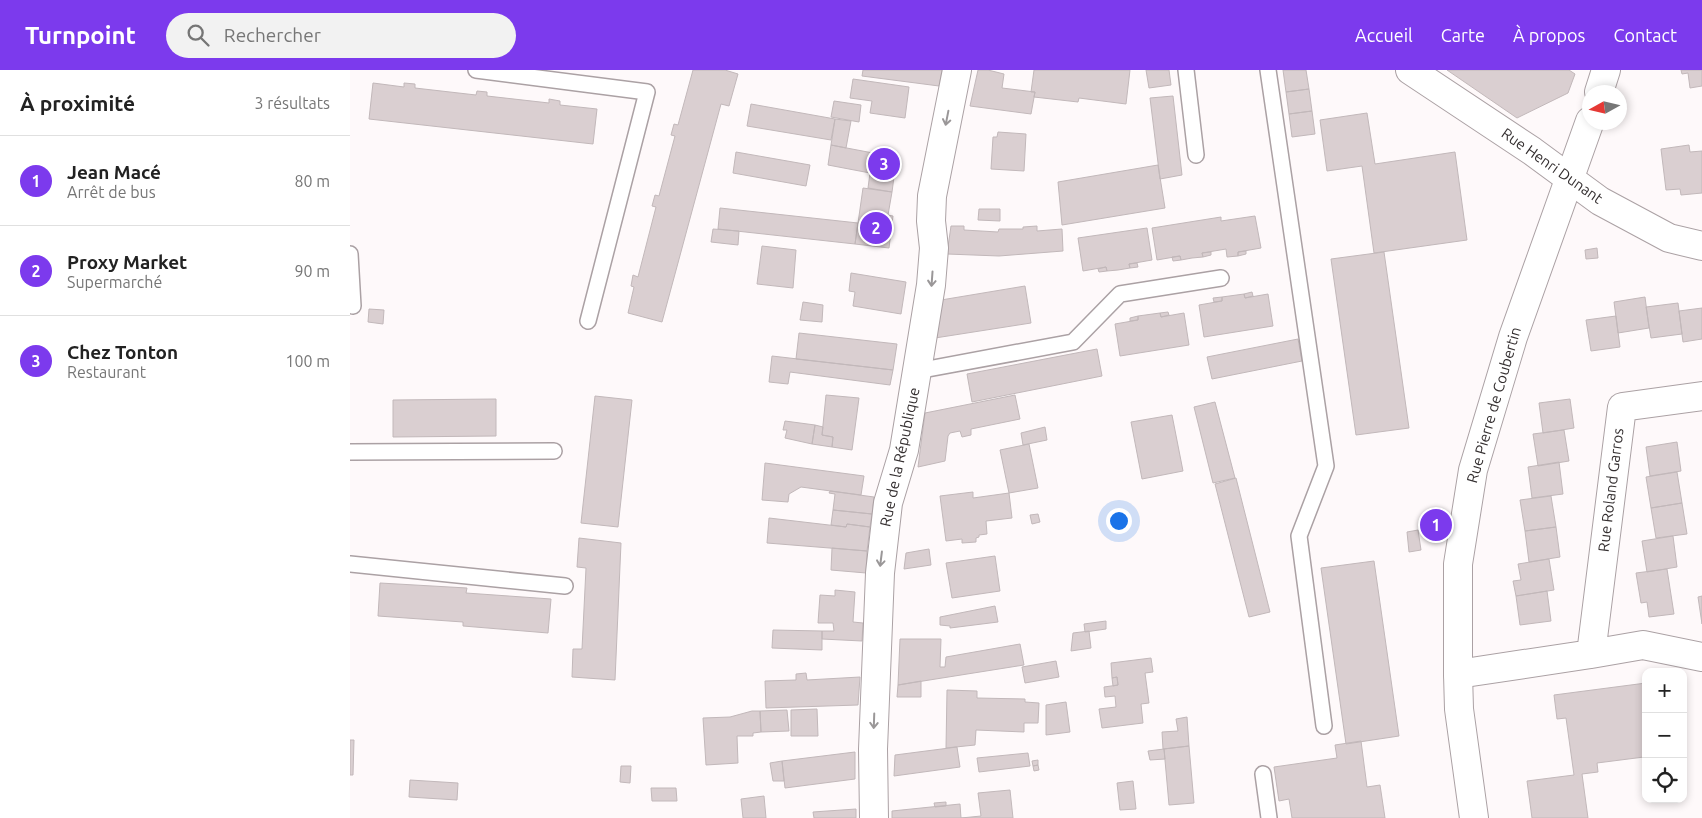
<!DOCTYPE html>
<html lang="fr">
<meta charset="utf-8">
<style>
:root{--surface:#fff;--page:#f2f2f2;--text:#222;--muted:#767676;--line:#e0e0e0;--accent:#7c3aed}
body{margin:0;font-family:Ubuntu,sans-serif;background:var(--page);color:var(--text)}
.controls{position:absolute;right:15px;bottom:15px;display:grid;overflow:hidden;border-radius:10px;box-shadow:0 2px 8px #0003}
.controls button{width:45px;height:45px;display:grid;place-items:center;padding:0;border:0;border-bottom:1px solid var(--line);background:var(--surface);color:var(--text);font:25px sans-serif}
.compass{position:absolute;left:1232px;top:15px;width:45px;height:45px;border-radius:50%;background:var(--surface);box-shadow:0 2px 8px #0003;rotate:262deg}
.you{position:absolute;left:768px;top:450px;width:18px;height:18px;margin:-12px;border:4px solid #fff;border-radius:50%;background:#1a73e8;box-shadow:0 0 0 8px #1a73e833}
.badge{display:grid;place-items:center;width:32px;height:32px;border-radius:50%;background:var(--accent);color:#fff;font-size:16px;font-weight:700}
.pin{position:absolute;translate:-50% -50%;border:2px solid #fff;box-shadow:0 1px 5px #0006}
.list{margin:0;padding:0;list-style:none}
h2{display:flex;justify-content:space-between;align-items:center;height:65px;margin:0;padding:0 20px;font-size:21px}
h2 small{font-size:16px;font-weight:400;color:var(--muted)}
.list li{display:grid;grid-template-columns:32px 1fr auto;gap:15px;align-items:center;box-sizing:border-box;height:90px;padding:0 20px;border-top:1px solid var(--line)}
.list b{display:block;font-size:19px;white-space:nowrap}
.list p{margin:0;font-size:16px;white-space:nowrap;color:var(--muted)}
.list em{font-size:16px;font-style:normal;color:var(--muted)}
.icon{flex:none;width:28px;height:28px;fill:none;stroke:currentColor;stroke-width:2;stroke-linecap:round;stroke-linejoin:round}
.map{position:relative;flex:none;width:1352px;height:748px;overflow:hidden}
header{display:flex;align-items:center;gap:30px;box-sizing:border-box;height:70px;padding:0 25px;background:var(--accent);color:#fff}
header strong{font-size:24px}
nav{display:flex;gap:28px;margin-inline-start:auto;font-size:18px}
.search{width:350px;height:45px;background:var(--page);display:flex;align-items:center;gap:12px;box-sizing:border-box;padding:0 18px;border-radius:28px;color:var(--muted);font-size:19px}
main{display:flex}
aside{flex:1;background:var(--surface)}
.map>svg:first-child{display:block}
.building{fill:#dacfd1;stroke:#c2b8ba}
.lines{fill:none;stroke-linecap:round;stroke-linejoin:round}
.lane-casing{stroke:#aba1a4;stroke-width:18}
.street-casing{stroke:#aba1a4;stroke-width:30}
.secondary-casing{stroke:#aba1a4;stroke-width:30}
.lane{stroke:#fff;stroke-width:15}
.street{stroke:#fff;stroke-width:28}
.secondary{stroke:#fff;stroke-width:28}
.oneway{stroke:#9a9798}
.labels{text-anchor:middle;stroke-width:4.5;stroke-linejoin:round;paint-order:stroke}
.street-label{font-size:15px;fill:#342f30;stroke:#fff}
</style>
<header>
<strong>Turnpoint</strong>
<div class="search"><svg class="icon" aria-label="search" viewBox="0 0 24 24"><circle cx="10" cy="10" r="6"/><path d="M15 15l6 6"/></svg>Rechercher</div>
<nav><a>Accueil</a><a>Carte</a><a>À propos</a><a>Contact</a></nav>
</header>
<main>
<aside>
<h2>À proximité<small>3 résultats</small></h2>
<ul class="list">
<li><span class="badge">1</span><div><b>Jean Macé</b><p>Arrêt de bus</p></div><em>80 m</em></li>
<li><span class="badge">2</span><div><b>Proxy Market</b><p>Supermarché</p></div><em>90 m</em></li>
<li><span class="badge">3</span><div><b>Chez Tonton</b><p>Restaurant</p></div><em>100 m</em></li>
</ul>
</aside>
<div class="map">
<svg width="1352" height="748" viewBox="0 0 1352 748">
<rect width="100%" height="100%" fill="#fef9fa"/>
<path class="building" d="M343 0H375L388 4 379 36 371 34 312 252 278 243 284 217 281 216 283 205 288 207 306 137 302 136 305 125 309 126 325 66 321 65 324 54 328 55Z
M513 0H592L589 16 512 6Z
M628 0H638L654 4 652 18 685 22 681 44 620 36Z
M684 0H780L776 34 729 28 728 32 684 27 685 22H681Z
M796 0H819L821 15 799 18Z
M933 0H956L959 19 936 22Z
M1097 0H1219L1225 4 1218 23 1167 48Z
M1331 0H1352V16L1340 18 1338 3 1332 4Z
M503 9 559 17 555 48 520 43 522 31 500 28Z
M23 13 54 17V13L65 14V18L126 25 127 21 137 22V26L199 33V29L210 31V35L247 39 243 74 19 49Z
M959 19 962 41 939 44 936 22Z
M823 26 832 105 810 109 800 28Z
M484 31 511 35 509 52 481 47Z
M401 34 485 49 481 70 397 56Z
M962 41 965 64 942 67 939 44Z
M1017 43 1025 94 1105 82 1117 170 1024 183 1012 96 977 101 970 50Z
M485 49 501 51 496 78 481 75Z
M648 62 676 64 674 101 641 99 643 67H647Z
M481 75 523 83 520 103 478 95Z
M1339 75 1340 82 1352 81V123L1331 125 1330 119 1316 120 1311 79Z
M386 82 460 95 456 116 383 103Z
M523 83 547 87 544 107 520 103Z
M808 95 815 138 712 155 708 112Z
M520 103 544 107 542 122 518 118Z
M513 118 542 122 538 145 543 146 539 178 505 174Z
M370 138 508 153 505 174 368 159Z
M629 139H650V151L628 150Z
M905 146 911 178 888 182V186L877 187 876 179 852 183 853 187 842 188 831 190 830 186 807 190 802 158 871 147V151Z
M601 156H614V160L648 162 649 159H673V157L687 156V161L712 159 713 181 649 186 597 184Z
M797 158 802 190 779 194 780 198 768 200 757 201 756 197 733 201 728 168Z
M363 159 389 161 388 175 361 172Z
M412 176 446 180 443 218 407 214Z
M1247 178 1248 188 1236 189 1235 180Z
M896 181V184L888 186V182Z
M861 182V185L853 187 852 183Z
M1034 182 1059 358 1006 365 981 189Z
M830 186 831 190 823 191 822 187Z
M787 193 788 197 780 198 779 194Z
M756 197 757 201 749 202 748 199Z
M501 203 556 212 551 244 503 236 505 222 499 221Z
M675 216 681 253 585 268 591 230Z
M902 222 903 226 895 228 894 224Z
M894 224 895 228 918 224 923 256 854 267 849 235 872 231V227Z
M872 227V231L864 232 863 228Z
M1295 227 1299 258 1268 263 1264 232Z
M453 232 473 235 472 252 450 250Z
M1328 233 1332 264 1301 268 1296 237Z
M1352 238V269L1333 272 1329 241Z
M19 239 34 240 33 254 18 252Z
M818 242 819 245 811 247 810 243Z
M810 243 811 247 834 243 839 275 770 286 765 254 788 250V246Z
M788 246V250L780 251V248Z
M1266 246 1270 277 1241 281 1236 250Z
M449 263 547 274 543 300 446 289Z
M948 269 952 291 862 309 857 287Z
M747 279 752 306 622 332 617 304Z
M422 286 543 300 540 315 440 302 438 314 419 312Z
M476 325 509 328 502 380 482 377 483 367 472 365Z
M665 325 670 349 621 359V365L612 367 610 361 600 363 598 366 595 391 568 397 575 343Z
M245 326 282 330 268 457 231 453Z
M146 329V366L43 367V330Z
M1220 329 1224 358 1193 363 1189 333Z
M865 332 885 408 863 413 844 337Z
M822 345 833 401 792 409 781 352Z
M435 351 465 355 462 374 435 368 437 360H433Z
M465 355 473 357 472 365 483 367 482 377 462 374Z
M695 357 697 370 673 375 671 363Z
M1214 360 1219 391 1188 396 1183 364Z
M1327 372 1331 401 1300 406 1296 377Z
M679 374 688 418 659 423 650 380Z
M1209 392 1213 424 1182 428 1178 397Z
M415 393 514 406 511 425 451 417 439 424 438 432 412 430Z
M1327 402 1332 433 1301 438 1296 407Z
M886 408 920 542 899 547 865 414Z
M480 421 524 427 522 444 483 440 485 424 479 423Z
M623 422V428L659 423 662 448 636 451 637 464 629 465V467L626 468V472L612 473V469L596 471 590 426Z
M1201 426 1206 457 1175 461 1170 430Z
M1332 433 1337 464 1306 468 1301 438Z
M483 440 522 444 520 457 497 454 496 457 481 455Z
M688 444 690 452 682 454 680 445Z
M419 448 496 457 497 454 520 457 517 481 417 473Z
M1206 457 1210 487 1179 492 1175 461Z
M1068 460 1071 480 1059 482 1057 462Z
M1323 466 1327 497 1297 502 1292 471Z
M229 468 271 473 265 610 222 607 223 579H232L236 498 227 497Z
M482 478 517 481 516 503 481 500Z
M579 479 581 495 554 499 556 483Z
M645 486 650 521 602 528 596 493Z
M1199 489 1204 520 1166 526 1163 511 1171 510 1168 494Z
M1024 491 1049 666 996 674 971 498Z
M1317 499 1324 544 1299 547 1297 532 1291 533 1286 503Z
M30 513 117 518 116 523 201 529 198 563 113 556V552L28 546Z
M485 520 505 522 503 552 513 553 512 571 472 569V561H484L483 553H468L470 525 485 526Z
M1197 521 1201 551 1170 555 1166 526Z
M1352 526V554L1348 527Z
M645 536 648 552 600 558V556L590 555V547Z
M756 551V559L735 562 734 554Z
M423 560 472 561V580L422 578Z
M739 561 741 578 721 581 723 563Z
M550 569H591L590 597H595L596 587 670 574 674 595 548 615Z
M801 588 803 602 795 603 799 633 791 634 793 653 752 658 749 639 766 637 765 626 755 627 754 617 768 615 767 607 762 608 761 593Z
M706 591 709 607 675 613 672 597Z
M456 603 457 610 510 607 508 635 416 638 415 611 446 610V604Z
M767 607 768 615 763 616 762 608Z
M571 611V627H547L548 615Z
M1296 613V695L1294 696V687L1247 693 1248 702 1232 704 1238 748H1182L1177 711 1224 705 1216 648 1207 649 1204 625Z
M597 620 627 621V628L675 629V632L689 633 688 653H674V662L626 660 625 675 596 678Z
M716 632 720 662 696 665V635Z
M467 639 468 666H441V640Z
M437 640 439 661 411 662 410 641Z
M402 641H410L411 662 403 663V666H387L388 693 356 695 353 648 380 647Z
M837 647 839 676 813 679 812 662 828 661 826 649Z
M0 670H4L3 705H0Z
M1011 671 1017 717 1030 715 1035 748H942L939 729 929 731 924 697 987 688 985 675Z
M839 676 844 733 819 735 814 679Z
M607 677 610 697 544 706 545 685Z
M814 679 815 689 800 690 798 681Z
M505 682V709L435 718 432 691Z
M678 683 680 696 629 702 627 688Z
M688 690V695L683 696 682 691Z
M432 691 434 711H423L420 693Z
M688 695 689 700 684 701 683 696Z
M271 696H281L280 713 270 712Z
M60 710 108 713 107 730 59 727Z
M783 711 786 739 770 740 767 713Z
M301 718H326L327 731H302Z
M660 720 663 748H611L631 746 628 723Z
M414 726 416 748H393L391 729Z
M596 732V736L585 737 584 733Z
M610 734 611 748H542V741Z
M506 739V748H464L463 742Z"/>
<g class="lines">
<defs>
<path id="lane" d="M126 0 297 22 238 251
M836 0 846 85
M918 0 976 396 949 466 974 656
M0 184 3 236
M567 301 723 272 770 224 871 208
M0 382 204 381
M0 494 215 516
M913 704 919 748"/>
<path id="street" d="M1060 0 1182 81 1250 131 1319 168 1352 176
M1241 584 1293 575 1352 587
M1108 604 1241 584 1272 337 1352 326
M524 748 523 679 530 503 538 433 554 380 581 215 584 178 581 151 582 126 607 0"/>
<path id="secondary" d="M1249 22 1256 0
M1124 748 1109 639 1108 604V494L1123 400 1163 267 1240 51"/>
</defs>
<use href="#lane" class="lane-casing"/>
<use href="#street" class="street-casing"/>
<use href="#secondary" class="secondary-casing"/>
<use href="#lane" class="lane"/>
<use href="#street" class="street"/>
<use href="#secondary" class="secondary"/>
</g>
<defs><path id="oneway-shaft" d="M-6 0H5M1.5-3L5.5 0L1.5 3" fill="none" stroke-width="1.6" stroke-linecap="round" stroke-linejoin="round" transform="scale(1.25)"/></defs>
<g class="oneway">
<use href="#oneway-shaft" transform="translate(597 48) rotate(101)"/>
<use href="#oneway-shaft" transform="translate(582 209) rotate(94)"/>
<use href="#oneway-shaft" transform="translate(531 489) rotate(97)"/>
<use href="#oneway-shaft" transform="translate(524 651) rotate(92)"/>
</g>
<g class="labels">
<g class="street-label">
<text transform="translate(1202 96) rotate(35)" y="5">Rue Henri Dunant</text>
<text transform="translate(1144 335) rotate(-74)" y="5">Rue Pierre de Coubertin</text>
<text transform="translate(550 387) rotate(-78)" y="5">Rue de la République</text>
<text transform="translate(1261 420) rotate(-83)" y="5">Rue Roland Garros</text>
</g>
</g>
</svg>
<div class="controls">
<button>+</button>
<button>−</button>
<button><svg class="icon" aria-label="locate" viewBox="0 0 24 24"><circle cx="12" cy="12" r="6"/><path d="M12 2v4M12 18v4M2 12h4M18 12h4"/></svg></button>
</div>
<svg class="compass" viewBox="-18 -18 36 36"><path d="M0-13l5 13h-10z" fill="#e53935"/><path d="M0 13l5-13h-10z" fill="#767676"/></svg>
<div class="you"></div>
<div class="pin badge" style="left:1086px;top:455px">1</div>
<div class="pin badge" style="left:526px;top:158px">2</div>
<div class="pin badge" style="left:534px;top:94px">3</div>
</div>
</main>
